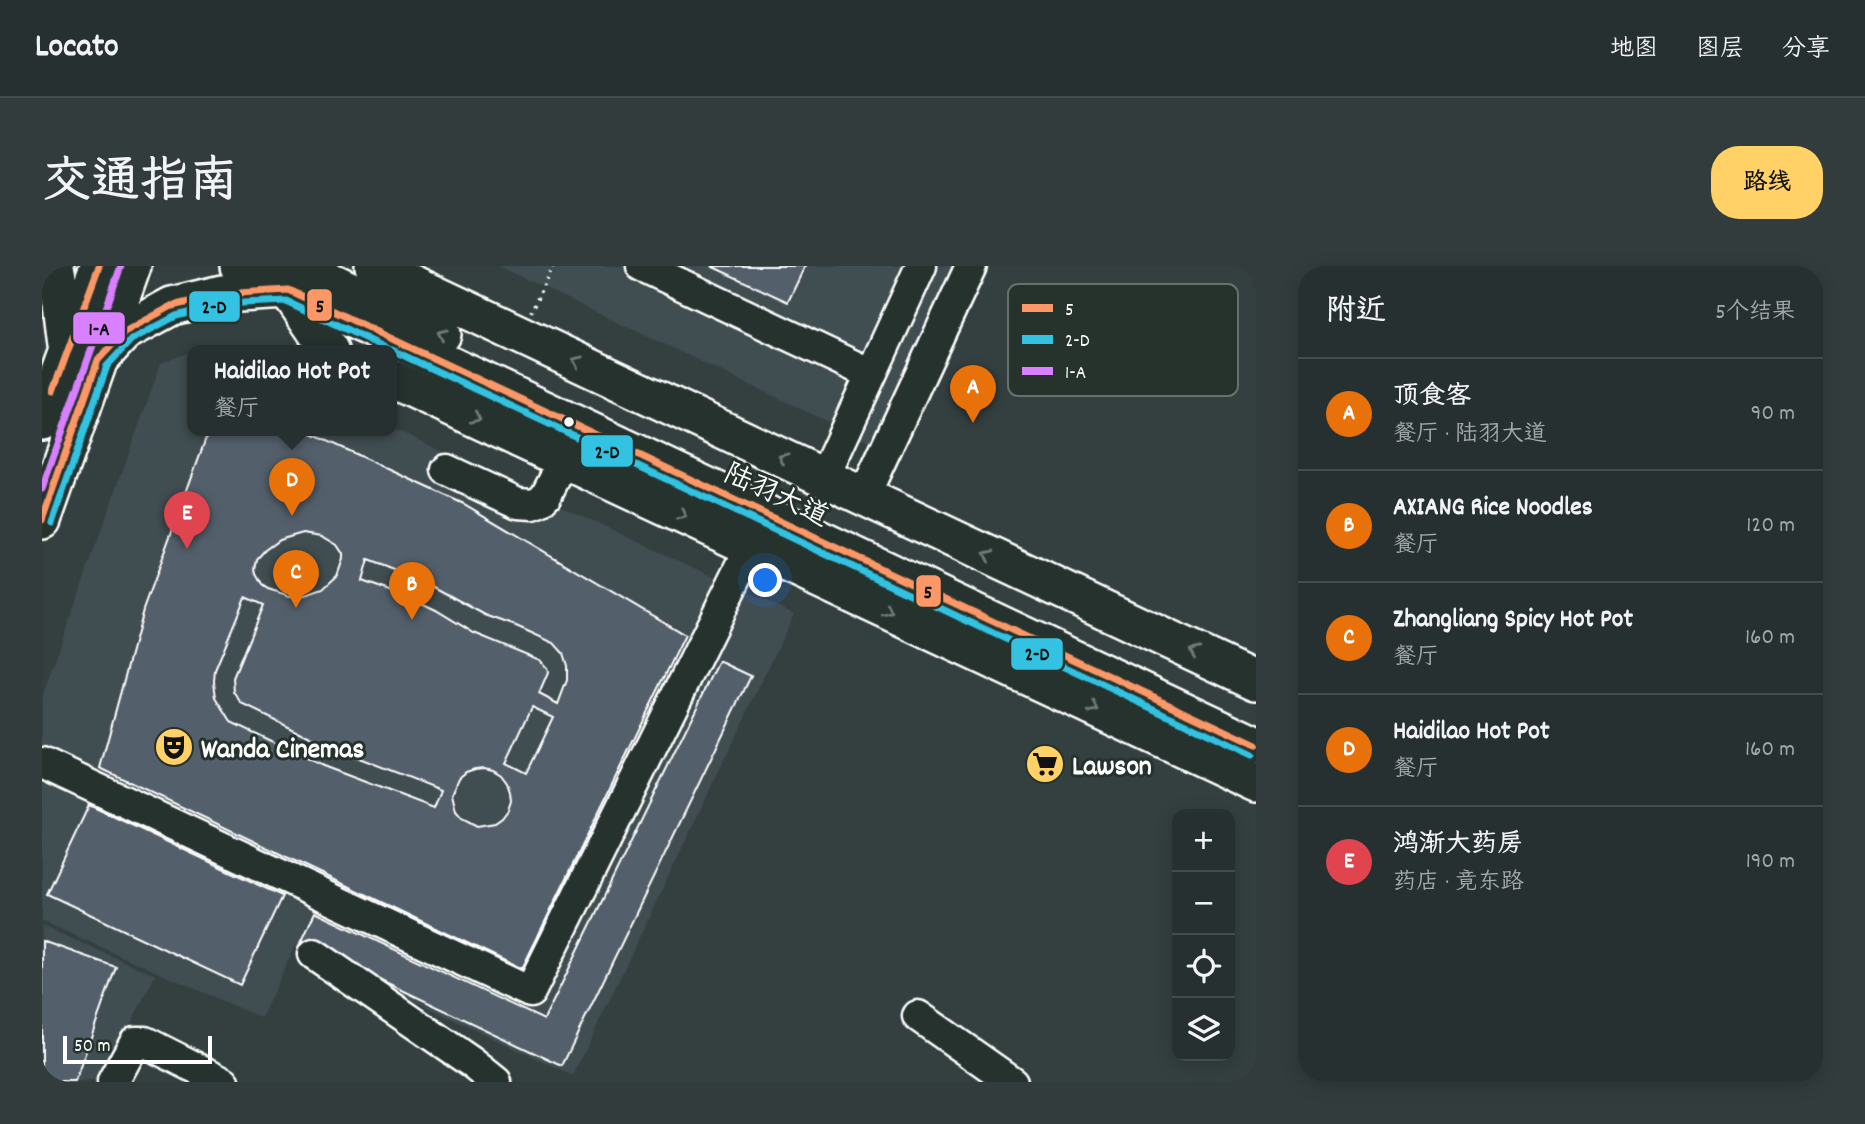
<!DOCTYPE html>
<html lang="zh">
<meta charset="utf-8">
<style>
:root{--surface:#273030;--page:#333c3c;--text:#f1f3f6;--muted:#a4a9ab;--line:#434b4c;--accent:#ffd166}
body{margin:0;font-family:Dekko,"LXGW WenKai TC",sans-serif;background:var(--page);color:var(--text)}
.controls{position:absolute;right:21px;bottom:21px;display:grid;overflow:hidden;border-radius:14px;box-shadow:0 4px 18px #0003}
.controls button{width:63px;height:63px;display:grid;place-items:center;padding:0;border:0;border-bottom:2px solid var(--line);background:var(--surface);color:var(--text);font:35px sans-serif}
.scale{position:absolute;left:21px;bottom:18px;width:149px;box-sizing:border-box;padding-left:7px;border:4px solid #fff;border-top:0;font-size:19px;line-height:24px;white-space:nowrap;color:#fff;-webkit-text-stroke:5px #26332d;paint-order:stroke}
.you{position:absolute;left:724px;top:315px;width:24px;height:24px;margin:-18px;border:5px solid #fff;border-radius:50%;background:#1a73e8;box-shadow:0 0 0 10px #1a73e833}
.badge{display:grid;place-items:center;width:46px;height:46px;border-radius:50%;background:var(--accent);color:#fff;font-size:23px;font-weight:700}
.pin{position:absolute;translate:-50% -58px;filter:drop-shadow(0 2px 4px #0008)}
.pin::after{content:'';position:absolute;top:37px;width:24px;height:21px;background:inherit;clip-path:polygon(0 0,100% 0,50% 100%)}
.popup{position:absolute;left:145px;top:79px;width:210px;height:91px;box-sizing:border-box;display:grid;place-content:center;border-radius:14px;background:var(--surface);filter:drop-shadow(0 2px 5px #0005);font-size:23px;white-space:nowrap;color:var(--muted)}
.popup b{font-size:26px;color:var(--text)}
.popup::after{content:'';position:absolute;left:50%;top:100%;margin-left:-14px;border:14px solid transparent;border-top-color:var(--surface)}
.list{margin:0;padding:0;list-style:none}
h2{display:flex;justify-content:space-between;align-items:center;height:91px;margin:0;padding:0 28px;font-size:30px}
h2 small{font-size:23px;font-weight:400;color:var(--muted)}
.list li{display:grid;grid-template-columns:46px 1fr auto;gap:21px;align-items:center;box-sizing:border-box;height:112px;padding:0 28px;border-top:2px solid var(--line)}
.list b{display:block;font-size:26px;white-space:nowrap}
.list p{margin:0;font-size:23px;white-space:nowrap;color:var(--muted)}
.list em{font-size:23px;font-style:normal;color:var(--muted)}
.icon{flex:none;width:38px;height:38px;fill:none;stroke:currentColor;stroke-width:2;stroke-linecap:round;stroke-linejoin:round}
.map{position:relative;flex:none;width:1214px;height:816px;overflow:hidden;border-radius:28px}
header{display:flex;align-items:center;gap:42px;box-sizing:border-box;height:98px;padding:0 35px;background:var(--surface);border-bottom:2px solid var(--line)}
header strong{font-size:33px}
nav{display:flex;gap:38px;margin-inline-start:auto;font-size:24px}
.intro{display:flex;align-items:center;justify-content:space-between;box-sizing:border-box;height:168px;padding:0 42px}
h1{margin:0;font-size:49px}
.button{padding:18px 32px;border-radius:28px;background:var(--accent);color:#111;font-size:24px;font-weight:700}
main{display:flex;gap:42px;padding:0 42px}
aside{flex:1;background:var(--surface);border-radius:28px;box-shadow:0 4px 18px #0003}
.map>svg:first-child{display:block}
.built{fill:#414d51}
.building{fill:#535e6b;stroke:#fff;stroke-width:2;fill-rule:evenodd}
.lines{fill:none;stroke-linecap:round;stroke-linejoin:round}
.minor-casing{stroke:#fff;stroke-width:35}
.major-casing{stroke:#fff;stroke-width:42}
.path{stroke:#fff;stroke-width:3.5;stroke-dasharray:2 5;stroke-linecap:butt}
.minor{stroke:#26332d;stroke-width:30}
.major{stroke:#26332d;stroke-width:37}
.bus-1-casing{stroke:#26332d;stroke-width:12}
.bus-2-casing{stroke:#26332d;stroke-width:12}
.bus-3-casing{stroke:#26332d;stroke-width:12}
.bus-1{stroke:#fc9868;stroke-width:7}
.bus-2{stroke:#33c2e2;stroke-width:7}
.bus-3{stroke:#d880ff;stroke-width:7}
.oneway{stroke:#727a76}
.bus-dot{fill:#fff;stroke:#26332d;stroke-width:2.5}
.labels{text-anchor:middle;stroke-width:6;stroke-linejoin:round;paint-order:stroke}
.street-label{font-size:28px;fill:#fff;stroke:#26332d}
.poi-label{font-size:28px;font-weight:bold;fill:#fff;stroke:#26332d;text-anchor:start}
.key{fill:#26332d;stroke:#67706c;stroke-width:2}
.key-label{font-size:19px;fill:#fff}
.line-badge{stroke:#26332d;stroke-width:2.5}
.pale-badge-label{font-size:19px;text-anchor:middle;font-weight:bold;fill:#111}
</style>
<header>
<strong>Locato</strong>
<nav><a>地图</a><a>图层</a><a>分享</a></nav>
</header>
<div class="intro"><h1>交通指南</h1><a class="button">路线</a></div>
<main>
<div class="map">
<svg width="1214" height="816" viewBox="0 0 1214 816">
<rect width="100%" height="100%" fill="#344040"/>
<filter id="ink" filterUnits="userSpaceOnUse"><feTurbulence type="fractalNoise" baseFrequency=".0143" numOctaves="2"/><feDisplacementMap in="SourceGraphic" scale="14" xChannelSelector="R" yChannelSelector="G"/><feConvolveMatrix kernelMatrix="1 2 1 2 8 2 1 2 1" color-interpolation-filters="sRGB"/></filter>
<g filter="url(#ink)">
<path class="built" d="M456 0H914L833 178Z
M150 85V164H350V162L752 348 531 810 254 679 219 752 0 655V431L119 97Z
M0 660 113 709 60 816H0Z"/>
<path class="building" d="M669 0H763L746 36Z
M183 164H261L422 238 643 369 480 703 58 502 101 344 164 172ZM261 267 280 270 295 279 301 288V293L295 310 281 323 264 329 248 330 226 323 220 319 214 308 213 303 215 293 223 284 237 274ZM326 294 381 315 443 349 474 360 512 377 521 387 525 400V414L516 438 497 428 506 407 505 402 498 394 432 367 394 344 371 333 320 315ZM203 331 221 339 191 412 192 426 200 438 289 481 399 524 392 542 281 500 189 456 174 432 172 415 173 404ZM490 441 511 451 484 507 464 497ZM442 502 451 504 459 509 465 517 468 526 469 535 466 544 460 552 453 557 435 560 420 552 414 545 410 528 417 512 424 506 433 503Z
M677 395 709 410 520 800 259 676 273 646 502 754Z
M47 539 240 630 198 719 5 628Z
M0 675 74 701 33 816H0Z"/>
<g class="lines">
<defs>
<path id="minor" d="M600 0 829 108
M405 204 476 237 491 238 498 235 504 229 522 194
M782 211 879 0
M822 230 929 0
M0 497 488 726 709 281
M272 688 429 796 454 816
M876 750 970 816
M71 816 93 776H103L182 816"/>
<path id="major" d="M13 0 20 38 25 79
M197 0 1214 479
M256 0 400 68
M332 0 1214 415
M247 25 287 84
M59 91 82 66 130 40 180 28 245 24
M350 113 1214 517
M0 155 57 0
M0 254 90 0"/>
</defs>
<use href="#minor" class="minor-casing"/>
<use href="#major" class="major-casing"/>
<path class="path" d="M489 46 511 0"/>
<use href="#minor" class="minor"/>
<use href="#major" class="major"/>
<defs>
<path id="bus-1" d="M11 125 57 0
M0 254 56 94 82 66 130 40 180 28 246 24 1214 479"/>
<path id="bus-2" d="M350 84 1210 489
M10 257 65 100 89 74 134 50 182 38 244 35 348 84"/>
<path id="bus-3" d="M0 223 79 0"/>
</defs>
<use href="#bus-1" class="bus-1-casing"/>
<use href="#bus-2" class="bus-2-casing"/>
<use href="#bus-3" class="bus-3-casing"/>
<use href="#bus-1" class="bus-1"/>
<use href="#bus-2" class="bus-2"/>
<use href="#bus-3" class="bus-3"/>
</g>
<defs><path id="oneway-chevron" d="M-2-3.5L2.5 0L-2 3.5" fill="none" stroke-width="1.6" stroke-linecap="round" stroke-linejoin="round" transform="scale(1.75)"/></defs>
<g class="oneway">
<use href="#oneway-chevron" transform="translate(400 68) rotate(-155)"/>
<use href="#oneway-chevron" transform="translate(535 95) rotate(-155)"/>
<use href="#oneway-chevron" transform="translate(434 152) rotate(25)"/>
<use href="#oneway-chevron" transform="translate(741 192) rotate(-155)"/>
<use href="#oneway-chevron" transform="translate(640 249) rotate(25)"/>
<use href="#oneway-chevron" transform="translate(946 289) rotate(-155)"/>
<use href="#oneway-chevron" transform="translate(846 345) rotate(25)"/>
<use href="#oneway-chevron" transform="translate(1152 386) rotate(-155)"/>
<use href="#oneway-chevron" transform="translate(1052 442) rotate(25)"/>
</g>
</g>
<defs>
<symbol id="theatre-disc" viewBox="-11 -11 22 22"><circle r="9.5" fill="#ffd166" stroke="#26332d"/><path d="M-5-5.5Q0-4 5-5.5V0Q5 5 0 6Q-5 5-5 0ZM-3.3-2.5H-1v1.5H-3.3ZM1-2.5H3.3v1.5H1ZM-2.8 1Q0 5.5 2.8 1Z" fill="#111"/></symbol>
<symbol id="supermarket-disc" viewBox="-11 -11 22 22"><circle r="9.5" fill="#ffd166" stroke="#26332d"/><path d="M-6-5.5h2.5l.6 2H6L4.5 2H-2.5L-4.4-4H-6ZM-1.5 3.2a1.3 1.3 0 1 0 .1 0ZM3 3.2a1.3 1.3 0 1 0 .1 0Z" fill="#111"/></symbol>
</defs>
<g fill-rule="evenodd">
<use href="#theatre-disc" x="110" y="459" width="44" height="44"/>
<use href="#supermarket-disc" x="981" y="476" width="44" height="44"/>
</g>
<circle class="bus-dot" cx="527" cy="156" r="6"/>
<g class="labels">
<g class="street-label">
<text transform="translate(735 227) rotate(25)" y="10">陆羽大道</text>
</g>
<g class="poi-label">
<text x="159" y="491">Wanda Cinemas</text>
<text x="1030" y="508">Lawson</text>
</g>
</g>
<rect x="966" y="18" width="230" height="112" rx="10" class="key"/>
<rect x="980" y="38" width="31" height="8" fill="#fc9868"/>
<rect x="980" y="69" width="31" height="9" fill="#33c2e2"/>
<rect x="980" y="101" width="31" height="8" fill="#d880ff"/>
<g class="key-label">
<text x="1023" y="49">5</text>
<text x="1023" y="80">2-D</text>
<text x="1023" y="112">1-A</text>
</g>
<g class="line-badge">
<rect x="264" y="22" width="27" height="34" rx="7" fill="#fc9868"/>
<rect x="146" y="24" width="53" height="33" rx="7" fill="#33c2e2"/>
<rect x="30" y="45" width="54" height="34" rx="7" fill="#d880ff"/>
<rect x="538" y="168" width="54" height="34" rx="7" fill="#33c2e2"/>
<rect x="873" y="308" width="27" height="34" rx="7" fill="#fc9868"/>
<rect x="968" y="371" width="54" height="34" rx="7" fill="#33c2e2"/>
</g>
<g class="pale-badge-label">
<text x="278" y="46">5</text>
<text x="172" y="47">2-D</text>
<text x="57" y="69">1-A</text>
<text x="565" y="192">2-D</text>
<text x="886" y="332">5</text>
<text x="995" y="394">2-D</text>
</g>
</svg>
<div class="controls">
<button>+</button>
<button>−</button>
<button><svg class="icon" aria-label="locate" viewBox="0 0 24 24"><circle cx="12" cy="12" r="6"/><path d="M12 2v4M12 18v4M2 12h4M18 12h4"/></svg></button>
<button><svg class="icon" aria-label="layers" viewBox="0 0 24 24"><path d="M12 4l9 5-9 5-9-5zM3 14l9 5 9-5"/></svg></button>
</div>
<div class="scale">50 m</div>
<div class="you"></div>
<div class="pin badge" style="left:931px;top:157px;background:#e8710a">A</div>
<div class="pin badge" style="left:370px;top:354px;background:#e8710a">B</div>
<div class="pin badge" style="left:254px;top:342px;background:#e8710a">C</div>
<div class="pin badge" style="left:250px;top:250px;background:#e8710a">D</div>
<div class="popup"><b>Haidilao Hot Pot</b>餐厅</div>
<div class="pin badge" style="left:145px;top:283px;background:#e0444e">E</div>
</div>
<aside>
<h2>附近<small>5个结果</small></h2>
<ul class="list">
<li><span class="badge" style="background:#e8710a">A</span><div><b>顶食客</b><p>餐厅 · 陆羽大道</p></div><em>90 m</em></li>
<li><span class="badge" style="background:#e8710a">B</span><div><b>AXIANG Rice Noodles</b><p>餐厅</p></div><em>120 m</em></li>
<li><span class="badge" style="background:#e8710a">C</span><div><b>Zhangliang Spicy Hot Pot</b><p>餐厅</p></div><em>160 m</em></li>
<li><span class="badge" style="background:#e8710a">D</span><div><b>Haidilao Hot Pot</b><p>餐厅</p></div><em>160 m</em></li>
<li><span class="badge" style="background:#e0444e">E</span><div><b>鸿渐大药房</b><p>药店 · 竟东路</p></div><em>190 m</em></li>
</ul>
</aside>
</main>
